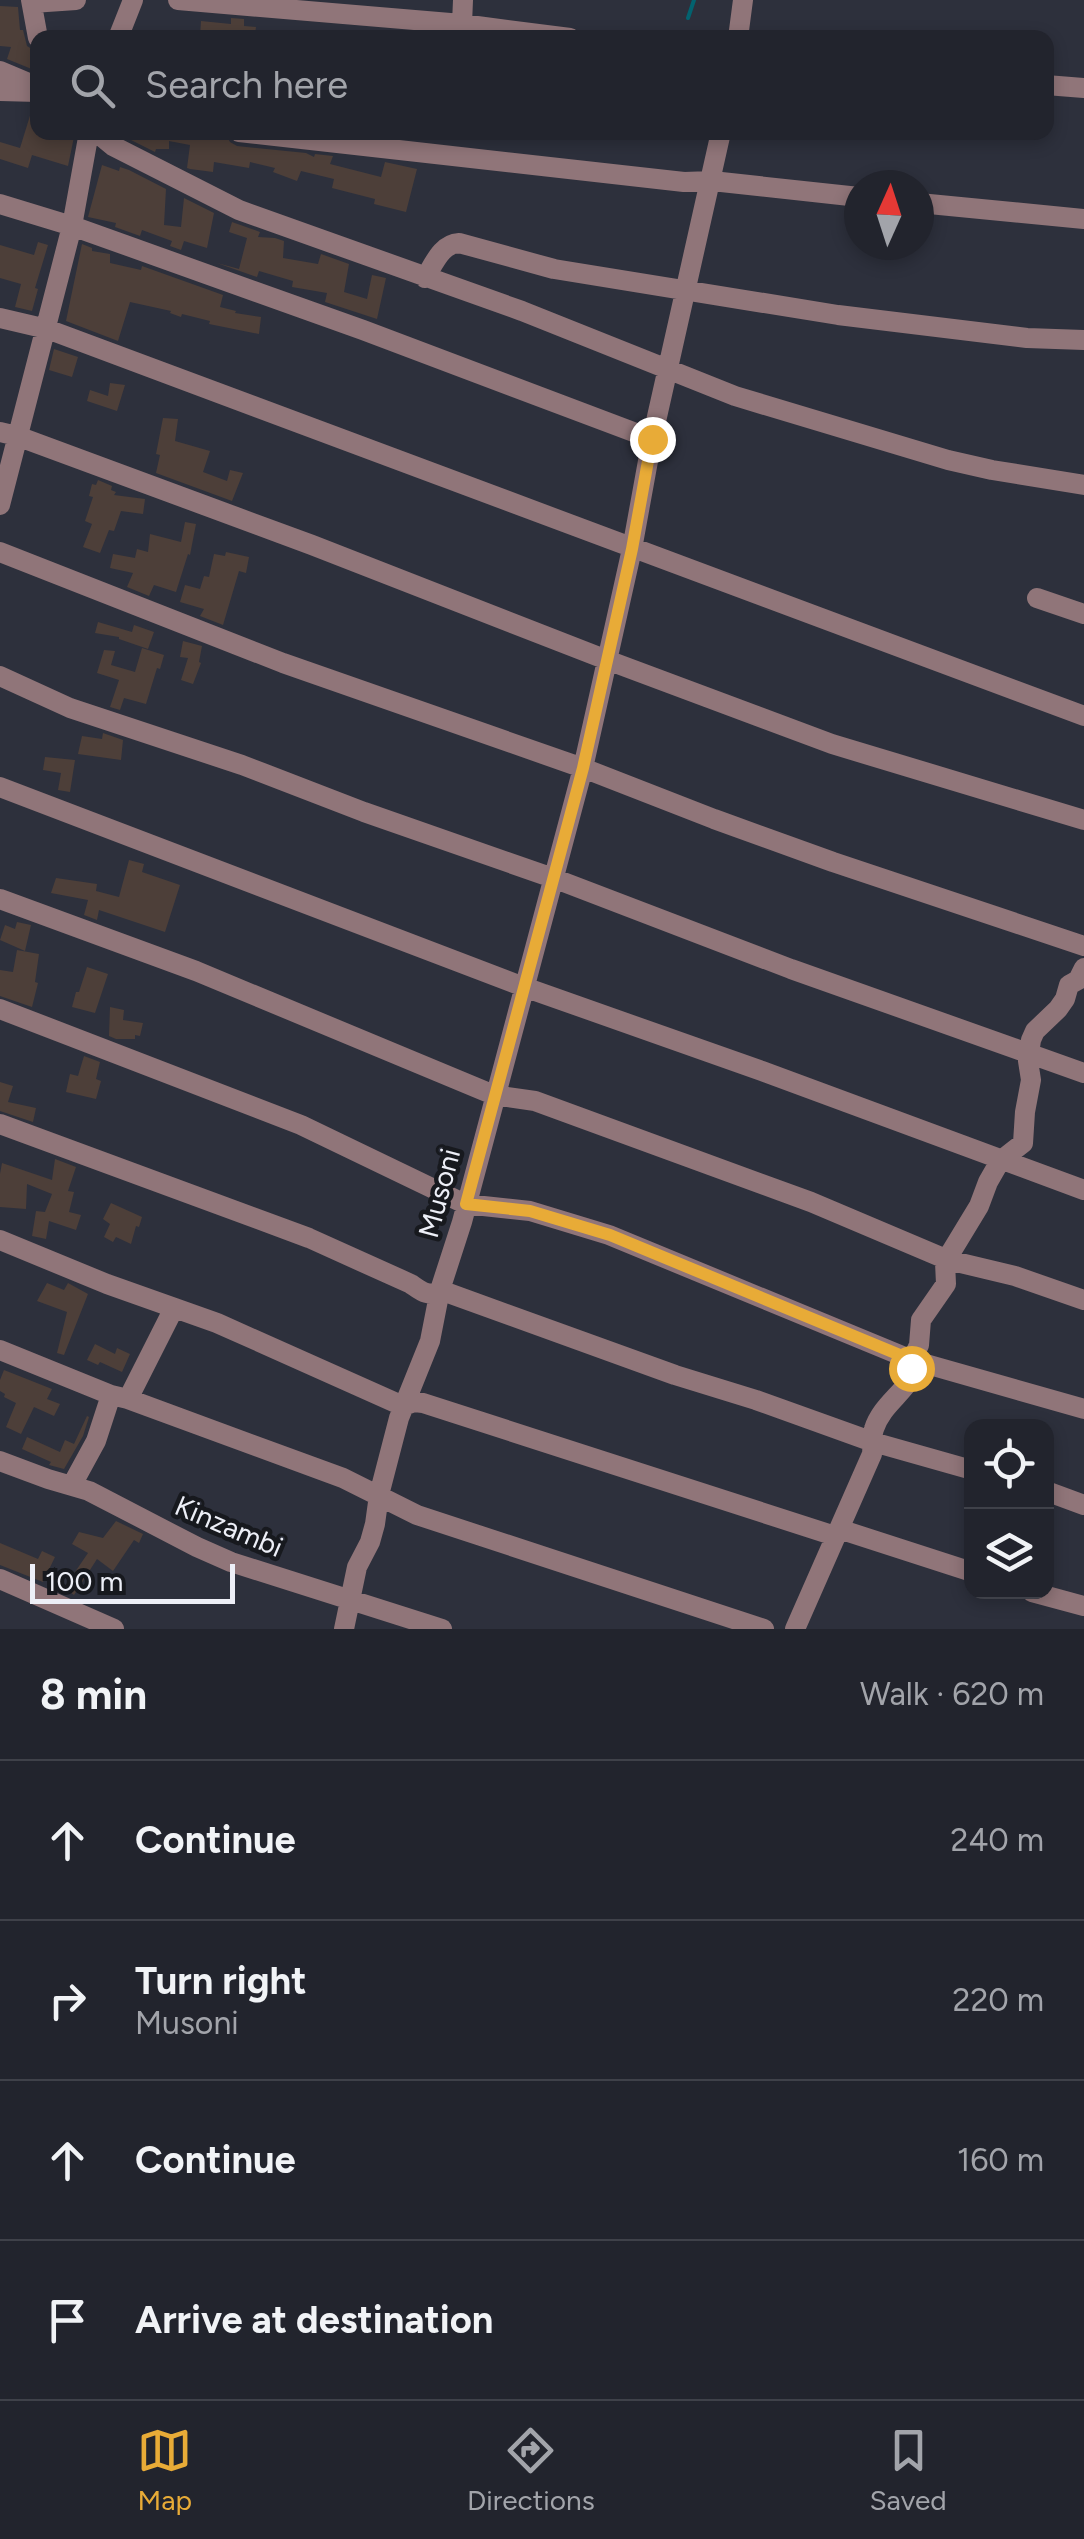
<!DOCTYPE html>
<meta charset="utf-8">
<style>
:root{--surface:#22242d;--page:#2a2c35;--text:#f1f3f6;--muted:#a2a4aa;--line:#3f4149;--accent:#e8ab37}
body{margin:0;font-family:Figtree,sans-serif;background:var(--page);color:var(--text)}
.controls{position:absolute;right:30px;bottom:30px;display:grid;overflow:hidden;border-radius:20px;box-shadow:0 5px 15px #0003}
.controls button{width:90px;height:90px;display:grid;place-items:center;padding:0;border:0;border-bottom:2px solid var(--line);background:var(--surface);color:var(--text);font:50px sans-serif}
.compass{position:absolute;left:844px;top:170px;width:90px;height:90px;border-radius:50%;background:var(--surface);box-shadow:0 5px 15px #0003;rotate:3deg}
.scale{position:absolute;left:30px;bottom:25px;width:205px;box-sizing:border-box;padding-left:10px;border:5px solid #edeff7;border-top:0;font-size:28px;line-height:35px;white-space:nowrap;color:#edeff7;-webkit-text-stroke:8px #17191e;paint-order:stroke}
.stop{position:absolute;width:30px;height:30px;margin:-22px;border:8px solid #e8ab37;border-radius:50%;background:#fff}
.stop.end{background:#e8ab37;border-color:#fff;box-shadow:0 2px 10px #0008}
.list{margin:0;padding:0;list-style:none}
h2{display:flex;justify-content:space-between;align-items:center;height:130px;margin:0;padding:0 40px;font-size:42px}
h2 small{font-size:32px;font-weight:400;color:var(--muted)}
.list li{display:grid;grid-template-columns:65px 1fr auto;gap:30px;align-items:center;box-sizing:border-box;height:160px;padding:0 40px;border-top:2px solid var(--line)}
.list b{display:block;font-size:38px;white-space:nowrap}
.list p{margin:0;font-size:32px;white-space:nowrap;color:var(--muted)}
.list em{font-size:32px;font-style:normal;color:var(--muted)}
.icon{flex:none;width:55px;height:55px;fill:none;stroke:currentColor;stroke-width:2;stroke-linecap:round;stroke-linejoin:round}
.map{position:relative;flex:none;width:1084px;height:1629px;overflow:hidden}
.search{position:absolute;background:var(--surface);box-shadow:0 5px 15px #0003;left:30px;right:30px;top:30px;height:110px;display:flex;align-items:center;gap:25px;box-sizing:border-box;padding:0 35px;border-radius:20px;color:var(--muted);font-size:38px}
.sheet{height:770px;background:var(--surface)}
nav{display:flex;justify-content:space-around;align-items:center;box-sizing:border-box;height:140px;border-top:2px solid var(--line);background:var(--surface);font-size:28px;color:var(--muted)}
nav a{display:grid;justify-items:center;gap:5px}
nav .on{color:var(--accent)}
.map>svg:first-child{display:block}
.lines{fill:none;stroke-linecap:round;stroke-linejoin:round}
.stream{stroke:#03626f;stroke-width:4}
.building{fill:#4d3f39}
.minor{stroke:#907579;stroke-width:20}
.route{stroke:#e8ab37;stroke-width:12}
.labels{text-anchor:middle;stroke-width:9;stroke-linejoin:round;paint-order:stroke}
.street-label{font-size:28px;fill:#edeff7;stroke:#17191e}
</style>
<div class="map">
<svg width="1084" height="1629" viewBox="0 0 1084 1629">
<rect width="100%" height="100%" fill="#2d303c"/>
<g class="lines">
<path class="stream" d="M688 18 694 0"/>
</g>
<path class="building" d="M0 6 18 7 20 30H23L27 46 35 51 34 70 7 59 11 47 0 46Z
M231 18 244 19V26L256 27 255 34 214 35V37L200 36 201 21 231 24Z
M33 106H38V132H75L68 166 32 155 28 168 0 159V142L20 148Z
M134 132H202L224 136 225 134 230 142 237 146 306 153 314 157 315 154 333 156 330 164 381 177 385 162 417 169 406 212 374 204 375 199 332 188 334 179 301 171 297 181 273 172 275 168 250 162 249 168 214 162 213 172 190 169 187 168 190 145 169 141V149H156L155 152 131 140Z
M102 165 119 171 120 167 129 170 166 189 164 225 181 227 184 198 214 213 207 248 184 241 181 250 170 246 172 241 142 230 140 236 115 227 116 223 88 217Z
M232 222 260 232 258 237 275 238 284 241 283 258 318 264 321 254 349 264 344 292 367 299 372 275 386 278 377 319 325 302 327 293 292 287 293 281 259 271 257 277 217 263 239 269 247 238 229 232Z
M38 242 48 245 35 288 38 289 32 311 15 307 21 284 0 278V245L34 255Z
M82 244 92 248V251L110 254V263L141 270 142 266 223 295 220 307 236 311 235 313 261 317 259 334 209 324 210 321 182 314 181 317 170 313 171 311 130 302 118 341 66 321Z
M54 349 78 357 72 377 49 370Z
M110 383 125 385 117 411 87 401 90 390 108 396Z
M163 418 178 419 175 441 210 451 203 472 227 481 230 470 243 473 232 501 156 473 160 455 156 454Z
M98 480 112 486 111 490 116 492 114 495 145 499 143 514 121 511 114 531 109 530 100 553 83 547 92 524 85 521 93 497 89 496 92 484 96 485Z
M185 522 196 524 190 555 188 554 176 592 154 585 149 596 127 587 133 573 110 568 113 554 135 558 137 549 148 552 150 534 181 542Z
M226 552 249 557 246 573 239 571 223 625 200 616 204 609 180 602 185 585 200 589 204 576 209 577 214 554 225 556Z
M98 622 132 632 134 625 154 632 148 649 119 639V637L95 633Z
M183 641 202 646 199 662 201 663 193 684 181 680 188 658 180 657Z
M142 648 164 655 160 669 157 668 146 704 124 698 120 710 110 707 119 680 97 673 104 650 115 651 111 665 135 672Z
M103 733 123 740 121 760 78 754 82 736 102 739Z
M45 757 75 760 70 792 58 790 61 773 43 770Z
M129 860 144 864 142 872 180 885 165 932 99 910 97 920 84 915 88 900 51 893 56 878 97 884 96 891 119 897Z
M17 922 31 925 25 951 0 940 5 925 15 929Z
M17 950 39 954 35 982 38 983 32 1007 0 996V970L13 972Z
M87 967 108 974 95 1013 72 1007 76 992H79Z
M110 1007 124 1010 123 1020 143 1023 140 1036 135 1035V1039H116L109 1036Z
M84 1056 100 1062 96 1079 101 1081 96 1099 66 1092 70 1074 78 1076Z
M0 1082 13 1086 8 1102 36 1108 33 1122 0 1111Z
M55 1159 76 1167 68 1191 74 1192 69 1212 81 1215 76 1230 49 1221 46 1239 32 1236 36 1211 45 1212 52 1194 27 1184 26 1209 0 1207V1174L2 1163 52 1180Z
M111 1203 142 1217 139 1227 136 1226 131 1244 116 1237 113 1242 104 1237 110 1224 103 1219Z
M47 1283 64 1290 68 1283 88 1294 64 1355 57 1353 67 1312 37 1301Z
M95 1344 115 1354 117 1348 130 1354 122 1372 100 1362 98 1365 87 1360Z
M4 1370 52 1389 47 1399 60 1404 54 1416 34 1407 21 1434 6 1427 16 1403 4 1397 5 1394 0 1391V1380Z
M87 1416 89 1417 83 1436 64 1469 49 1465 51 1462 22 1449 27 1437 60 1452 65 1440 74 1444Z
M116 1521 143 1534 139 1543 134 1540 113 1571 97 1559 74 1595 64 1588 88 1553 72 1544 79 1532 103 1538Z
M0 1543 38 1559 42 1551 55 1557 43 1582 0 1565Z"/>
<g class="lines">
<path class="minor" d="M31 0 38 38
M178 0 462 24 570 38
M32 3 76 0
M462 24 463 0
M118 38 133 0
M738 38 743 0
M0 71 38 87
M1046 85 1084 88
M0 91 38 92
M96 132 113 146 239 210 522 311 735 396 948 460 992 470 1084 485
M239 132 684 182 712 181 859 197
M919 203 1084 219
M0 204 72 226 363 330 652 439
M425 278C434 264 441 244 459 243L554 269 838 315 1027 338 1084 340
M0 318 47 329 1084 716
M0 432 17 436 312 545 607 660 832 744 1084 820
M0 505 72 226 89 132
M0 552 283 663 583 768 714 819 833 862 1084 946
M1037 598 1084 614
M0 676 70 708 242 765 364 812 553 878 791 969 1084 1073
M0 787 524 987 762 1071 1084 1190
M0 899 196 971 494 1095 535 1101 811 1202 948 1260 1015 1276 1084 1300
M0 1009 301 1125 465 1204 530 1211 609 1235 912 1360 1084 1409
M0 1124 309 1238 411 1284C421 1291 429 1298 440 1290L675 1375 756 1400 873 1442 972 1470
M0 1240 107 1284 217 1323 403 1406 414 1402 423 1403 835 1536
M0 1350 111 1395 128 1399 343 1478 417 1515 764 1629
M128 1399 174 1308
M0 1461 48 1479 89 1491 197 1547 231 1562 442 1629
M72 1485 96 1441 111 1395
M1046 1491 1084 1505
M839 1529 972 1572
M0 1579 114 1629
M1032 1592 1084 1606
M344 1629 357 1567 370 1542 375 1524 379 1495 399 1418 430 1341 440 1290 462 1222 583 768 632 549 652 439 721 132
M795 1629 872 1454C873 1445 871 1437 874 1429 881 1407 900 1396 912 1377V1360L919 1345 921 1320 946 1284 945 1262 979 1206 988 1182 1000 1161 1023 1143 1025 1112 1031 1080 1028 1061 1031 1040 1035 1031 1058 1009 1065 999 1069 985 1078 980 1084 968"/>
</g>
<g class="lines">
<path class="route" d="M652 439 632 549 583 768 466 1204 530 1211 610 1235 912 1360 911 1368"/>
</g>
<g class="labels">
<g class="street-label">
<text transform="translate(439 1193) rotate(-75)" y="10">Musoni</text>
<text transform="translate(229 1526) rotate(23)" y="10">Kinzambi</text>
</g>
</g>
</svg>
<div class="controls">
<button><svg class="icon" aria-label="locate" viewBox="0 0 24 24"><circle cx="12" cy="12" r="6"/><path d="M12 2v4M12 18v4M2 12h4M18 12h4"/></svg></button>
<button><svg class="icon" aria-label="layers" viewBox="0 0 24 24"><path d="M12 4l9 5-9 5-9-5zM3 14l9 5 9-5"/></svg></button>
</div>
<svg class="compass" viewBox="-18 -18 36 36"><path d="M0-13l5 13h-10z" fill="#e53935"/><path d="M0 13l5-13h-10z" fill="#a2a4aa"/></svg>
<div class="scale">100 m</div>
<div class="stop" style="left:911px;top:1368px"></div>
<div class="stop end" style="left:652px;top:439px"></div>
<div class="search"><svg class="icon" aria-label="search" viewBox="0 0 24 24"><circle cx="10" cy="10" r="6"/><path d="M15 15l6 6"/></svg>Search here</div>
</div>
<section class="sheet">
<h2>8 min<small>Walk · 620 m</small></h2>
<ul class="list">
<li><svg class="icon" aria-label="ahead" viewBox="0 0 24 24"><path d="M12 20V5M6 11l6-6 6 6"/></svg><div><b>Continue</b></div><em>240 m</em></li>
<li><svg class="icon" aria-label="right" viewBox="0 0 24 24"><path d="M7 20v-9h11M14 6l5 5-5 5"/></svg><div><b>Turn right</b><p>Musoni</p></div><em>220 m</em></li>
<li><svg class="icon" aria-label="ahead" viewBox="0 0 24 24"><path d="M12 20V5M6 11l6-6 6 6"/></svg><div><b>Continue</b></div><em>160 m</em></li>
<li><svg class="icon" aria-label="arrive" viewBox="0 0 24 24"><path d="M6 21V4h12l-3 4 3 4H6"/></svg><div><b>Arrive at destination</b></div></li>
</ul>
</section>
<nav>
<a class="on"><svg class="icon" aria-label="map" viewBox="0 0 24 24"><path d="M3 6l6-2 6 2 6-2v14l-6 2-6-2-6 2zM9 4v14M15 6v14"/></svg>Map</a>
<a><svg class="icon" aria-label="directions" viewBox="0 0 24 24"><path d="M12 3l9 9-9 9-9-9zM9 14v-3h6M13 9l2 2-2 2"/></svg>Directions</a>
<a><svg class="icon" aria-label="saved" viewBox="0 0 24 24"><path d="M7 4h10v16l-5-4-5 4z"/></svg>Saved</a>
</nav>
